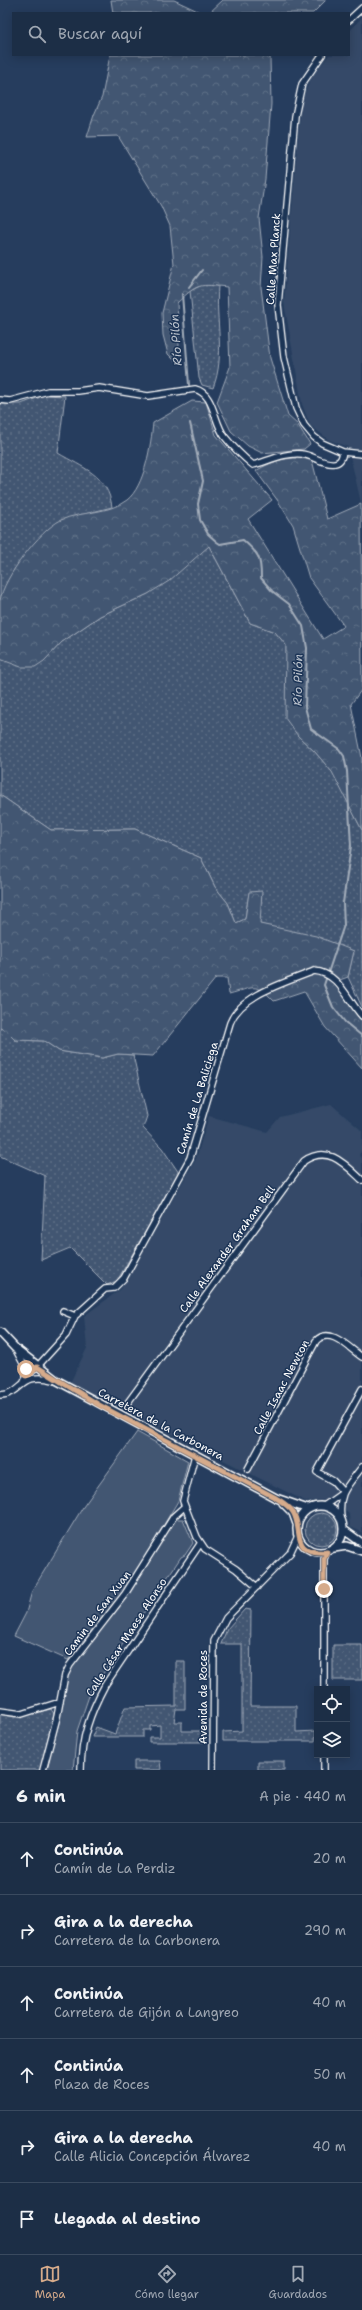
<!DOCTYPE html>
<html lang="es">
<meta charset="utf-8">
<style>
:root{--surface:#1c2e46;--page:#25364d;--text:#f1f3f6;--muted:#a0a8b3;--line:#3a4a5f;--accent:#d6ab8b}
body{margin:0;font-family:"Shantell Sans",sans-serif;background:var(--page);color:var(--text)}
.controls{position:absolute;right:12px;bottom:12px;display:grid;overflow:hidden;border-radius:0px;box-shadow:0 2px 10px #0003}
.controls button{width:36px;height:36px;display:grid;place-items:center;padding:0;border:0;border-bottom:1px solid var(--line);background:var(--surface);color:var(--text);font:20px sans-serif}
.stop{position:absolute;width:12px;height:12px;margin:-9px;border:3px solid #d6ab8b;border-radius:50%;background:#fff}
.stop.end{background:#d6ab8b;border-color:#fff;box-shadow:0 1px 4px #0008}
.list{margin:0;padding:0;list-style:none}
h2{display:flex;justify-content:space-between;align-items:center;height:52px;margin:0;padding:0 16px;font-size:17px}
h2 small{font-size:13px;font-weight:400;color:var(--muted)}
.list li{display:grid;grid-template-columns:26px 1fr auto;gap:12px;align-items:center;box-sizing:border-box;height:72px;padding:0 16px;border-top:1px solid var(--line)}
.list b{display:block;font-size:15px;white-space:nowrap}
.list p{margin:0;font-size:13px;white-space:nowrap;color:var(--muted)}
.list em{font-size:13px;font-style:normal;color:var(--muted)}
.icon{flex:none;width:22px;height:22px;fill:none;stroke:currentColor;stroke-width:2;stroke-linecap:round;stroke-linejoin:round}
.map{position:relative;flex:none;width:362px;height:1770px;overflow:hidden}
.search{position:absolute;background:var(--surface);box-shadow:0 2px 10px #0003;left:12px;right:12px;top:12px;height:44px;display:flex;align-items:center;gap:10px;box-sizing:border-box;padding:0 14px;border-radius:0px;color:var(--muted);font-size:15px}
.sheet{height:484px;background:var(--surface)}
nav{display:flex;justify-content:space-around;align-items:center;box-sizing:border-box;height:56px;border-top:1px solid var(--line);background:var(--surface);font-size:11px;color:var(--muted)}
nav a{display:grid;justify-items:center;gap:2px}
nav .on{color:var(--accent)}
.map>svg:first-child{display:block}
.built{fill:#344a68}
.grass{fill:url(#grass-dots);stroke:#a0aab8}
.forest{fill:url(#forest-crowns);stroke:#a0aab8}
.park{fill:#425672;stroke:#a0aab8}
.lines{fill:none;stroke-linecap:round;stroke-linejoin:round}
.stream{stroke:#a4aebb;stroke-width:2}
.minor-casing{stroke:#fff;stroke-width:8}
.tertiary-casing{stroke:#fff;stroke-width:10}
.minor{stroke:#1d3557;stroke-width:5.5}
.tertiary{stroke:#1d3557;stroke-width:7}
.route{stroke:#d6ab8b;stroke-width:5}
.labels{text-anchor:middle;stroke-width:3;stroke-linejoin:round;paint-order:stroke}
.street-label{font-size:11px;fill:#fff;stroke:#1d3557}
.water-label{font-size:12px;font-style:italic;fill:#bbc2cc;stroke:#1d3557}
</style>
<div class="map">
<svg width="362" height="1770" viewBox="0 0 362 1770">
<defs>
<pattern id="grass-dots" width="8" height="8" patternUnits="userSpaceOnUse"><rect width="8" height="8" fill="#425672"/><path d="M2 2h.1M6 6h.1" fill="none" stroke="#5e6f87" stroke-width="1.8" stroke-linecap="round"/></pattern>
<pattern id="forest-crowns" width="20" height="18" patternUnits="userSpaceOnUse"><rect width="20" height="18" fill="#425672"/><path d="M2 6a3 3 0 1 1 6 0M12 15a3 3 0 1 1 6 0" fill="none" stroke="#5e6f87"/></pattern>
</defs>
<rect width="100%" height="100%" fill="#263d5e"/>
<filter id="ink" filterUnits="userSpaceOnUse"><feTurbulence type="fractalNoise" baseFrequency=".025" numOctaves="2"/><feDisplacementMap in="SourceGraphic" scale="8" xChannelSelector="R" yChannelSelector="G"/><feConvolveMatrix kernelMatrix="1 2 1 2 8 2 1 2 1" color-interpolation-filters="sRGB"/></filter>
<g filter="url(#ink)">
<path class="built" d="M362 17V507L348 447 329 440 310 425 302 404 284 302 301 101 312 76 329 55H349V32Z
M331 1104 362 1131V1150L359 1155 362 1158V1532L350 1527 349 1514 336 1503 328 1500 307 1502 70 1383 87 1348 84 1316 121 1289 196 1159 209 1116 267 1132 280 1117Z"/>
<path class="grass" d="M202 285 218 286C215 321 226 355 213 388L202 385 199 378 190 291Z
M45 395 65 396 58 453C83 468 108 475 112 507L61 520 15 568 0 600V404H21Z
M209 546 250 623 275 632 286 645 287 668 298 736 315 752 334 774 362 830V1007L348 977 354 951 260 924 249 893 245 919 236 923 228 903 215 887 201 858 135 829 51 830 0 795V659L7 661H44L62 642 100 616 148 594Z
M0 1028 5 1030 15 1040 44 1041 59 1051 102 1058 118 1054 133 1055 147 1116 143 1128 162 1148 179 1173 117 1281 107 1285 70 1248 41 1260 45 1176 0 1156Z
M305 1529a16 16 0 1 1 32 0a16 16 0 1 1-32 0Z
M245 1609 251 1610 250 1706H296V1732L316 1731 315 1741H223V1732L242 1731V1644H221L227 1629Z
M333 1645H362V1680H333Z
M176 1661H185V1709H176L174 1722H182V1731H205V1742H149V1737H160V1725L150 1726V1730H143V1737H92L96 1727 115 1734 125 1707 176 1706Z
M51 1709 54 1714 40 1770H0V1714L15 1717Z
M134 1761H160L161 1770H134Z
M258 1761H284V1770H258Z"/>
<path class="forest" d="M111 0H174L202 13H113Z
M223 0H326L313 13H209Z
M110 55H272L270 57 271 104 265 179 259 218 263 257 261 287 270 358 288 416 298 425 310 444 304 449 262 453 248 446 231 431 217 402 230 367 227 287C199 284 198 283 177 303L179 345 175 361 168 354 163 335 162 313 174 264 170 226 161 206 118 136 87 137 94 115 102 97Z
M192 401 206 402 216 435 272 500 248 519 323 639 344 626 309 578 293 525 278 501 256 471C273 460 292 455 312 460L327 519 361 504 362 689 351 704 362 758V830L332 772 315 752 298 736 285 718 286 645 275 632 250 623 209 546 169 581 148 594 100 616 62 642 44 661 35 667H21L0 659C0 640 0 620 0 601 3 578 40 530 61 520 81 511 109 514 127 500 145 486 151 444 153 423Z
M0 795 51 830 135 829 201 858 215 887 228 903 236 923 245 919 249 892 262 891 260 924 316 936 354 951 348 977 337 981 362 1016V1068L325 1027 304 991 274 1001C255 981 253 988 229 994L227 978H216L153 1056 118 1054 102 1058 59 1051 44 1041 15 1040 5 1030 0 1028Z"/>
<path class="park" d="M137 1432 188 1461 178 1501 128 1585 68 1660 14 1636 26 1613 32 1591 83 1507Z
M176 1519H183L193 1543 185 1555 181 1557 90 1693 77 1731 73 1770H46L59 1723 68 1675 72 1667 127 1597Z"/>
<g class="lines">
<path class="stream" d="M189 287 202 270
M182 294 189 385
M190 423 203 481 198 504 200 520 208 534 217 542 220 544 243 540C259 554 261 557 261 578L272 591 289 604 303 626 307 648 305 707 311 729 339 749 344 756 347 771 351 846 343 903 344 925 324 985 333 1007 345 1022 362 1036"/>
<defs>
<path id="minor" d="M349 20 362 8
M322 55 302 84 295 116 278 305 284 357 296 408 304 425 314 437 322 443 343 452 362 454
M0 400 10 401 48 391H78L99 388 148 396 195 389C215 394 213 422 225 437 233 447 243 457 253 465 268 461 286 452 302 454 312 455 324 465 335 463 341 462 342 457 343 452
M63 1311 75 1316
M16 1350 26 1369V1375
M24 1382 29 1372 37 1367 66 1335 75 1316 105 1289 114 1288 124 1278 190 1158 230 1023C241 994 288 982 314 971 339 973 347 999 362 1016
M0 1395C25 1394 18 1371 54 1380
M126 1405 304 1161C328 1145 344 1163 362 1180
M195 1455 183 1501 197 1537 205 1549 236 1569 257 1587
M248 1469 316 1341C330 1326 349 1348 362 1357
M343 1492 333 1481 317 1472 362 1389
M324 1506 341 1494
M341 1518C338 1492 347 1487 362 1467
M324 1689V1559L327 1552
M0 1711 22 1714 60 1702
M324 1755V1770
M43 1770 57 1717 65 1675 70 1665 125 1594 174 1516 184 1507
M81 1770C81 1738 90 1713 105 1685L200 1544
M213 1770 214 1641 226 1618 290 1553 298 1536"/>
<path id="tertiary" d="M0 1332 15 1348 56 1380 276 1498 308 1509
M283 1503 293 1513 297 1524
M297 1529a23 23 0 1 1 46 0a23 23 0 1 1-46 0Z
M344 1530 362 1543
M334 1548 347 1546 362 1551"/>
</defs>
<use href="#minor" class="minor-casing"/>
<use href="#tertiary" class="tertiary-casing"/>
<use href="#minor" class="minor"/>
<use href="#tertiary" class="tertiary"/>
</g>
</g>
<g class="lines" filter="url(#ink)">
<path class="route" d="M26 1369V1376L37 1367 99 1405 276 1498C282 1502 289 1506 293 1512 304 1530 289 1555 327 1552L324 1559V1589"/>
</g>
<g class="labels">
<g class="street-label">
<text transform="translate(273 259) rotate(-86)" y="4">Calle Max Planck</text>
<text transform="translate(197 1098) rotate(-73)" y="4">Camín de La Baliciega</text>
<text transform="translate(227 1249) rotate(-54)" y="4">Calle Alexander Graham Bell</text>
<text transform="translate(281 1387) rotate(-62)" y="4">Calle Isaac Newton</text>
<text transform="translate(161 1424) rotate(28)" y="4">Carretera de la Carbonera</text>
<text transform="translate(97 1613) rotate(-53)" y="4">Camin de San Xuan</text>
<text transform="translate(126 1637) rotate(-57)" y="4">Calle César Maese Alonso</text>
<text transform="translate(203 1697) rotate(-90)" y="4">Avenida de Roces</text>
</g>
<g class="water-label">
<text transform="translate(176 340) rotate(-94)" y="4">Río Pilón</text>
<text transform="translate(298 680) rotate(-89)" y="4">Río Pilón</text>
</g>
</g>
</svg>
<div class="controls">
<button><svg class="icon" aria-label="locate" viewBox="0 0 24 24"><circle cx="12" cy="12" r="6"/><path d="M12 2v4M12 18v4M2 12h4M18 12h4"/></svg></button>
<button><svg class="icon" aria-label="layers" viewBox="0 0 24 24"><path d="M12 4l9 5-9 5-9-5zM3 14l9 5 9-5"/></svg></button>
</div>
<div class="stop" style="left:26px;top:1369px"></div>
<div class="stop end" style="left:324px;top:1589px"></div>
<div class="search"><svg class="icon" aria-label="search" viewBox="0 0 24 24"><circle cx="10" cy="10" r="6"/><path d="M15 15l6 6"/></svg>Buscar aquí</div>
</div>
<section class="sheet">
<h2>6 min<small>A pie · 440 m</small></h2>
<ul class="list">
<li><svg class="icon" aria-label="ahead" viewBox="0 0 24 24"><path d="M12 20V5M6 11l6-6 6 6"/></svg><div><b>Continúa</b><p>Camín de La Perdiz</p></div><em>20 m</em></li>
<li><svg class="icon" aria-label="right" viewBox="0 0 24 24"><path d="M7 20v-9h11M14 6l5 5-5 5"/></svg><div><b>Gira a la derecha</b><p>Carretera de la Carbonera</p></div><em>290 m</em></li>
<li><svg class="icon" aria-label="ahead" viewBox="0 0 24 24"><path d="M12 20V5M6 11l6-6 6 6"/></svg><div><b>Continúa</b><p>Carretera de Gijón a Langreo</p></div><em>40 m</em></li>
<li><svg class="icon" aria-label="ahead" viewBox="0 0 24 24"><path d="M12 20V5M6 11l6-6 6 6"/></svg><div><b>Continúa</b><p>Plaza de Roces</p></div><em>50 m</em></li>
<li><svg class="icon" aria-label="right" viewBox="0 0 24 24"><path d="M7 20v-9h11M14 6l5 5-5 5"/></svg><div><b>Gira a la derecha</b><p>Calle Alicia Concepción Álvarez</p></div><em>40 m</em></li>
<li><svg class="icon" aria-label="arrive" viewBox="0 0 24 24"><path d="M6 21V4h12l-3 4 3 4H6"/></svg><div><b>Llegada al destino</b></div></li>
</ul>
</section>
<nav>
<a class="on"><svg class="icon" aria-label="map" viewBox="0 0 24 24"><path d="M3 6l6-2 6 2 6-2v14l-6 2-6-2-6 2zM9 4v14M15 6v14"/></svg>Mapa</a>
<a><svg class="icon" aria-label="directions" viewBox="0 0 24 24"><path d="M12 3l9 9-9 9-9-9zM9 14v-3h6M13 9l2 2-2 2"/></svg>Cómo llegar</a>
<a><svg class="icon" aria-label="saved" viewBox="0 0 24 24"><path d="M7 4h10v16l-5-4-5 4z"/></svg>Guardados</a>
</nav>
